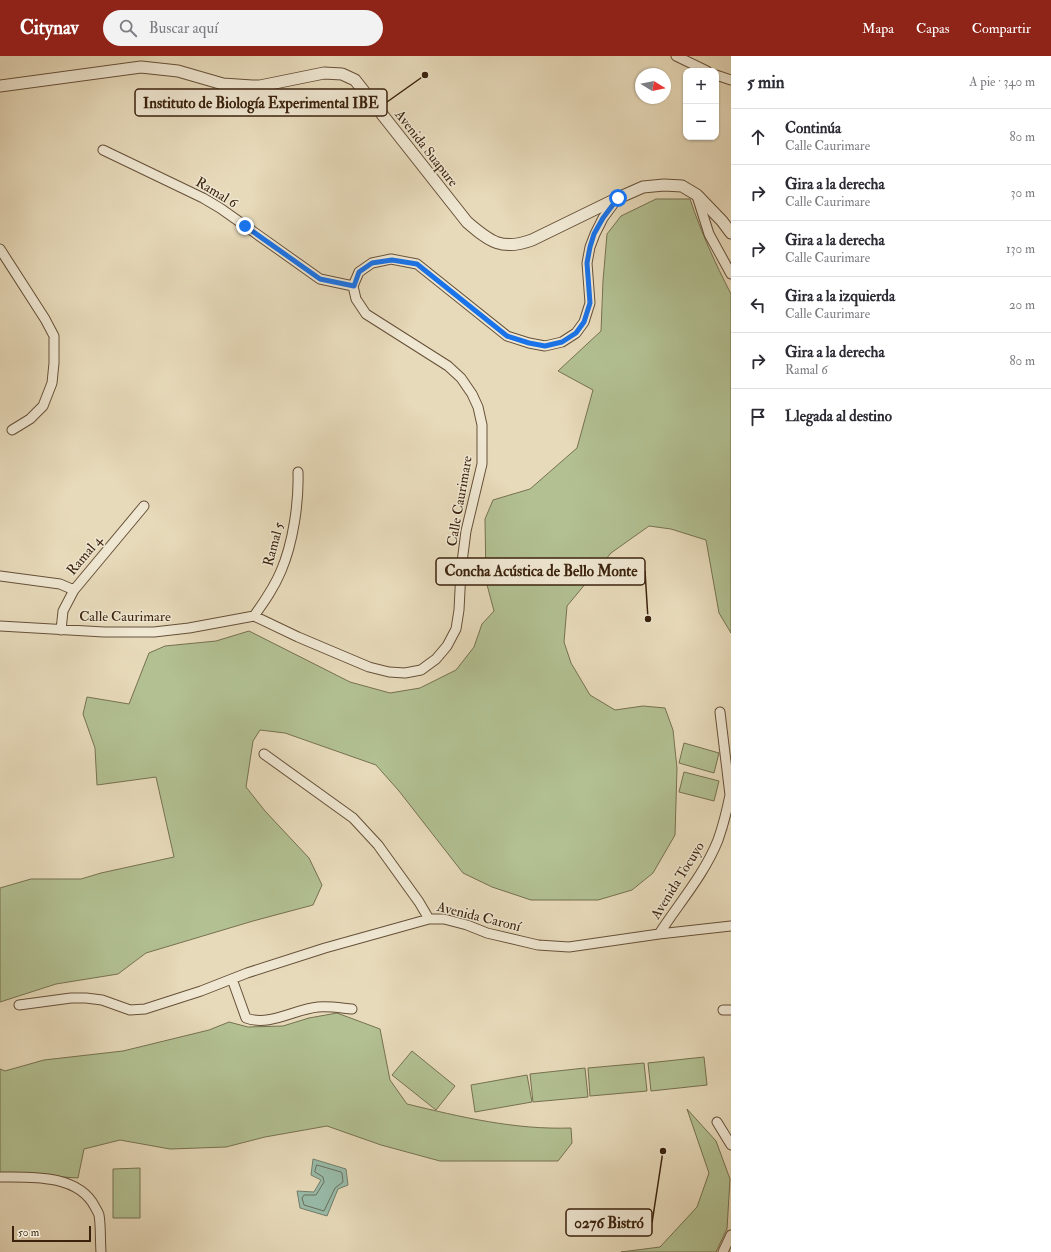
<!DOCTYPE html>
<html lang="es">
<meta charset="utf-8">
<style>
:root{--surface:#fff;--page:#f2f2f3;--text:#2b2b33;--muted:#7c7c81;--line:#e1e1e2;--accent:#8f2418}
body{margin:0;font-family:"IM FELL Double Pica",serif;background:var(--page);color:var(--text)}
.controls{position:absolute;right:12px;top:12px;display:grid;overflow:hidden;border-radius:8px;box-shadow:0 1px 3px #0004}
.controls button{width:36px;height:36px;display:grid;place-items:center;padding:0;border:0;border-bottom:1px solid var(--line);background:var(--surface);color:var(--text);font:20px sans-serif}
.compass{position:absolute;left:635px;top:12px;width:36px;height:36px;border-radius:50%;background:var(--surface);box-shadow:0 1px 3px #0004;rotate:100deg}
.scale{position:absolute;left:12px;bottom:10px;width:79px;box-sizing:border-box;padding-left:4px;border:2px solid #3b220d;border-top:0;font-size:11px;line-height:14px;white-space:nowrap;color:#3b220d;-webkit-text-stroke:3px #efe7d2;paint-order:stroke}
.stop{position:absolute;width:12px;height:12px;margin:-9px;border:3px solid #1a73e8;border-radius:50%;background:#fff}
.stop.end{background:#1a73e8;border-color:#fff;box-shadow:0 1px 4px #0008}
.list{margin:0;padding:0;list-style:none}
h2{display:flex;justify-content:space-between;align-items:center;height:52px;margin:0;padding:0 16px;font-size:17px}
h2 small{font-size:13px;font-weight:400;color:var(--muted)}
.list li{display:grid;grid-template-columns:26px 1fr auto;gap:12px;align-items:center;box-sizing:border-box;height:56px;padding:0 16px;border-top:1px solid var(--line)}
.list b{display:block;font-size:15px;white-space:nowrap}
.list p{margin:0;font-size:13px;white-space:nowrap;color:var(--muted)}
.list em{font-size:13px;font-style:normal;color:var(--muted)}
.icon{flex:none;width:22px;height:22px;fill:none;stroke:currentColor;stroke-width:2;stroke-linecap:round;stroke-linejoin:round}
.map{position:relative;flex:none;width:731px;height:1196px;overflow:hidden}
header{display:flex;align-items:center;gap:24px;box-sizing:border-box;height:56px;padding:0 20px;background:var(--accent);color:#fff}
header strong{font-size:19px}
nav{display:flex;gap:22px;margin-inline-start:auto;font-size:14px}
.search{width:280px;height:36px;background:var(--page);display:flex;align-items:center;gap:10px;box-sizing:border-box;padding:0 14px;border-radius:22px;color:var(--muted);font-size:15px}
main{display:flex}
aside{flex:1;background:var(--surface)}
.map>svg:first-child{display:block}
.green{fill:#b2c092;stroke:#767150}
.water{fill:#98bba9;stroke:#737e6b}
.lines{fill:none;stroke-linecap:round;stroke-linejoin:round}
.shore{stroke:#6a6e5b;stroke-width:1}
.minor-casing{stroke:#665038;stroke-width:11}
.tertiary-casing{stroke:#665038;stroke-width:13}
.minor{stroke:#efe7d2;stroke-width:9}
.tertiary{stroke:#efe7d2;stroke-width:11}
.route{stroke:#1a73e8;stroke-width:5}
.labels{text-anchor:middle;stroke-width:3;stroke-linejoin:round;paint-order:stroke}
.street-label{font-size:14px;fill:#3b220d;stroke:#efe7d2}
.leader{fill:none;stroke:#3b220d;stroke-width:1.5}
.callout-dot{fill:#3b220d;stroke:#efe7d2;stroke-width:1.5}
.callout{fill:#efe7d2;stroke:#3b220d;stroke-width:1.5}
.callout-label{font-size:15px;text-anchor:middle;font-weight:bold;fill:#3b220d}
</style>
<header>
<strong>Citynav</strong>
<div class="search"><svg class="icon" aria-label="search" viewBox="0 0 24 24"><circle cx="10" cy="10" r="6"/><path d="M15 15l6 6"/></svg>Buscar aquí</div>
<nav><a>Mapa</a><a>Capas</a><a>Compartir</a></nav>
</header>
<main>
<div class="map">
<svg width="731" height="1196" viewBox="0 0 731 1196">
<rect width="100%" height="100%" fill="#e7daba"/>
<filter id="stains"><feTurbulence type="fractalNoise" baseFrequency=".005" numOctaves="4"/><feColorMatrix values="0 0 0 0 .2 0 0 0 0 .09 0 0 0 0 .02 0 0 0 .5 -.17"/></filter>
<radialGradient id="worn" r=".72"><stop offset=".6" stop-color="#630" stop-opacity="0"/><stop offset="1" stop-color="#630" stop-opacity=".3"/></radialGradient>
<path class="green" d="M656 143H690C701 176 715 207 731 238V577L719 557 706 484 671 473 649 470 611 497 567 550 564 586 571 607 590 639 615 654 643 650 665 652 673 674 677 712 675 779 653 817 632 834 598 844H531L492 831 463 817 399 735 376 709 285 677 260 674 253 685 246 731 265 755 309 802 322 829 313 849 253 865 146 897 118 918 56 928 0 946V832L31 823H81L101 817 174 801 156 721 97 729 95 692 83 658 87 641 129 648 149 597 165 590 216 585 249 575 350 626 390 637 420 632 456 614 474 591 482 568 494 555 486 525 485 463 493 444 530 433 577 392 593 334 558 315 601 275 603 225 607 178 621 160Z
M684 687 719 697 714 717 679 707Z
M684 716 719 725 714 745 679 736Z
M337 957 380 973 390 1024 407 1048C461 1061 515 1074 571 1072L572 1087 558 1105H440L381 1089 327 1070 265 1081 226 1091 170 1093 120 1084 84 1093 78 1122 0 1117V1013L5 1015 44 1004 123 995 209 974 229 966 248 971 283 970 309 962Z
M412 995 455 1030 436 1054 392 1019Z
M704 1001 707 1029 651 1035 648 1007Z
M644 1007 647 1035 590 1040 588 1012Z
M585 1012 588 1041 533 1046 530 1018Z
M527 1019 532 1046 475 1056 471 1029Z
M687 1053 716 1085 730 1123 727 1173 716 1196H621L660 1191 697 1151 709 1117Z
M140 1112V1162H113V1113Z"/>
<path class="water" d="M313 1103 346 1113 348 1129 338 1133 327 1160 300 1152 297 1135 314 1136 321 1124 311 1119Z"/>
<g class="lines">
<path class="shore" d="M317 1109 341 1116 342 1117 343 1126 335 1132 324 1155 304 1149 302 1142 304 1139H316L324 1126 323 1121 315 1116Z"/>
<defs>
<path id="minor" d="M676 0 707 15
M716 19 731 24
M103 94 203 142 220 152 320 223 353 230
M697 140 709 178 731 218
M0 193 45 263 54 280V307L52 327 43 350 30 363 12 374
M0 520 60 528 74 534
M254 560C264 546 274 532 281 515 293 487 299 447 298 416
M0 570 104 576H154L189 572 254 560 298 581 369 611 389 616 405 617 421 614 436 603 447 590 456 573 459 554 461 514 466 475 482 408V369L478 351 472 338 461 322 448 310 366 258 356 243 353 230 359 216 372 207 391 203 417 208 507 280 529 287 545 290 562 286 576 277 584 266 590 247 587 207 590 191 595 178 603 162 617 143
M61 574 63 555 74 534 144 450
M720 656 730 739
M264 698 353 762 378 789 419 846 429 863
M659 878C679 847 704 819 718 784 723 770 727 754 730 739L731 740
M232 923 246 962C269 971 295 953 318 951 329 950 341 952 352 953
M19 949 71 942H86L102 944 130 954 145 953 201 935 247 917 325 892 429 863H444L467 869 487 877 538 889 569 891 659 878 731 870
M723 954H731
M717 1066 731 1089
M0 1121C31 1121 78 1118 95 1151 96 1153 98 1156 99 1159 101 1170 100 1184 101 1196
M723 1196 731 1179"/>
<path id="tertiary" d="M0 30 141 11 178 15 223 28 252 30H260L324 17 342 18 355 24 467 166C490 186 502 195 532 184L618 142 643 131 664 129 682 130 697 139 722 165 731 177"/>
</defs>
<use href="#minor" class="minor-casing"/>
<use href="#tertiary" class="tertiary-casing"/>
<use href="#minor" class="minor"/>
<use href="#tertiary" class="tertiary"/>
</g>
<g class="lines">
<path class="route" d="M245 170 320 223 354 230 359 216 372 207 392 204 417 208 507 280 529 287 545 290 562 286 576 277 584 266 590 247 587 207 590 191 594 178 603 162 618 142"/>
</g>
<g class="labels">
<g class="street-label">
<text transform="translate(427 92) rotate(52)" y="5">Avenida Suapure</text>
<text transform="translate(217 136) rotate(31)" y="5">Ramal 6</text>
<text transform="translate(459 445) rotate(-80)" y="5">Calle Caurimare</text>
<text transform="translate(273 488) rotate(-75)" y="5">Ramal 5</text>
<text transform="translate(84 499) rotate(-50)" y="5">Ramal 4</text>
<text x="125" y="565">Calle Caurimare</text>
<text transform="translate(677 824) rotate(-58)" y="5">Avenida Tocuyo</text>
<text transform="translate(479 860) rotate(14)" y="5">Avenida Caroní</text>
</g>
</g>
<path class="leader" d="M425 19L387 46M648 563L645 515M663 1095L652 1167"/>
<g class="callout-dot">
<circle cx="425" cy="19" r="4"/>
<circle cx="648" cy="563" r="4"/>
<circle cx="663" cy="1095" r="4"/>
</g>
<g class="callout">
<rect x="135" y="33" width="252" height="27" rx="4"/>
<rect x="436" y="502" width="209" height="27" rx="4"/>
<rect x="566" y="1153" width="86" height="27" rx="4"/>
</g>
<g class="callout-label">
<text x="261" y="52">Instituto de Biología Experimental IBE</text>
<text x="541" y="520">Concha Acústica de Bello Monte</text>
<text x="609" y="1172">0276 Bistró</text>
</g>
<rect width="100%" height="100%" filter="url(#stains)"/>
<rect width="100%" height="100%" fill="url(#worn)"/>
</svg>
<div class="controls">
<button>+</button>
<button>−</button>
</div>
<svg class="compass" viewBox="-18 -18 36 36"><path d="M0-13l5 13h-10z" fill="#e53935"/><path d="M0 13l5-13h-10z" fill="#7c7c81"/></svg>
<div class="scale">50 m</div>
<div class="stop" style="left:618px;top:142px"></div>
<div class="stop end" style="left:245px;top:170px"></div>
</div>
<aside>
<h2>5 min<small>A pie · 340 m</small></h2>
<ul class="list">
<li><svg class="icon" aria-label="ahead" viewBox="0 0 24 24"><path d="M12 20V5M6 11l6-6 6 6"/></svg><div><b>Continúa</b><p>Calle Caurimare</p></div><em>80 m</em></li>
<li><svg class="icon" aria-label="right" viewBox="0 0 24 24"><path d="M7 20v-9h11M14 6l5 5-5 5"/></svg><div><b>Gira a la derecha</b><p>Calle Caurimare</p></div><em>30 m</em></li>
<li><svg class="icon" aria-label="right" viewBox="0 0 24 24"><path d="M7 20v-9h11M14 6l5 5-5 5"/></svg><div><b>Gira a la derecha</b><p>Calle Caurimare</p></div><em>130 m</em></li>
<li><svg class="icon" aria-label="left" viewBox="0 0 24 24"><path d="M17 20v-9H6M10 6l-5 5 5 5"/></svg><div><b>Gira a la izquierda</b><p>Calle Caurimare</p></div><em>20 m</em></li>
<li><svg class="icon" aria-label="right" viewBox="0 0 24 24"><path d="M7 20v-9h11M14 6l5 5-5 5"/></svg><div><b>Gira a la derecha</b><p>Ramal 6</p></div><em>80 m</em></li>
<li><svg class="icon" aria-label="arrive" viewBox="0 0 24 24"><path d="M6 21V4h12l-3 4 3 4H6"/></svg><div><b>Llegada al destino</b></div></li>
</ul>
</aside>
</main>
